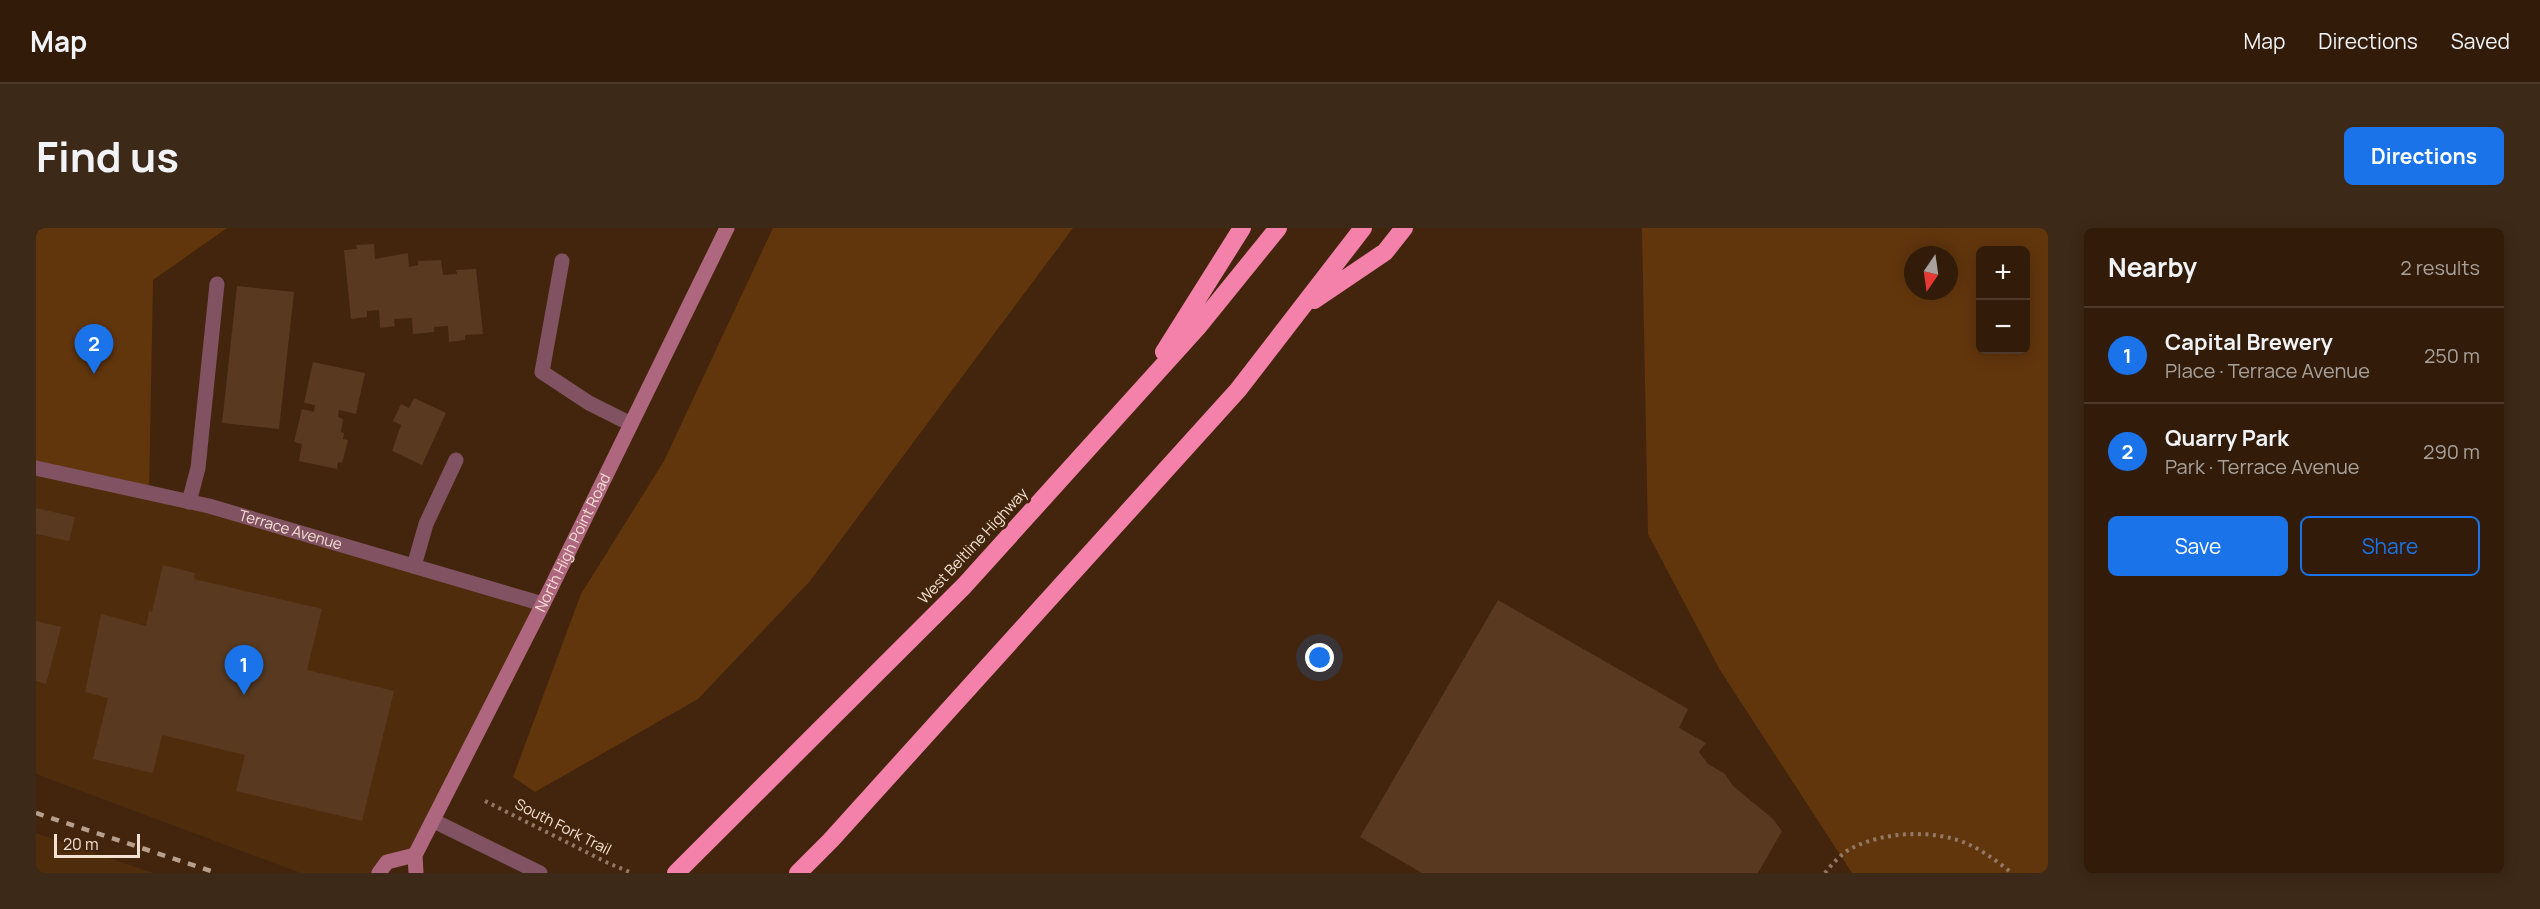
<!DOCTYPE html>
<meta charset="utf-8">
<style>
:root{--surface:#321c09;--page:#3d2917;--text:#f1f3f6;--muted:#a8a19c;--line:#4d3a2a;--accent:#1a73e8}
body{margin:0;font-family:Manrope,sans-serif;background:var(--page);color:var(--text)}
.controls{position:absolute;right:18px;top:18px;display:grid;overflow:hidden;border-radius:9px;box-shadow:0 3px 15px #0003}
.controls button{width:54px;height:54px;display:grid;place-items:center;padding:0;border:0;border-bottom:2px solid var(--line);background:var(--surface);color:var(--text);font:30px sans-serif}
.compass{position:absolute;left:1868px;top:18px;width:54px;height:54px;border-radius:50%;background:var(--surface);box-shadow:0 3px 15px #0003;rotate:193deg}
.scale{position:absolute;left:18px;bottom:15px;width:86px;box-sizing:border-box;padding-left:6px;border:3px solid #f5e1d3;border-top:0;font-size:16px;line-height:21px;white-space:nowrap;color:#f5e1d3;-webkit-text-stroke:4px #42250c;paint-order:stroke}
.you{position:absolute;left:1284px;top:430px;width:21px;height:21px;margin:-15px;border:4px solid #fff;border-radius:50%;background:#1a73e8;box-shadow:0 0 0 9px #1a73e833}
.badge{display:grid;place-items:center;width:39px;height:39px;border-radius:50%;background:var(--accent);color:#fff;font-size:20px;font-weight:700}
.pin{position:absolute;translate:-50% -50px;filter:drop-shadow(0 2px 3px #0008)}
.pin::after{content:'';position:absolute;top:32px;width:21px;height:18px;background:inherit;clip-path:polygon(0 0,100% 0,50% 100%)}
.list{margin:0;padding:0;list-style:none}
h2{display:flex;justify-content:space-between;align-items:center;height:78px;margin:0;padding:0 24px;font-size:26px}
h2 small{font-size:20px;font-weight:400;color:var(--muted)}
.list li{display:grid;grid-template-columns:39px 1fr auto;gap:18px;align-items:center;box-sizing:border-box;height:96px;padding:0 24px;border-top:2px solid var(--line)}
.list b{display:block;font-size:22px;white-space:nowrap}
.list p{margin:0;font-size:20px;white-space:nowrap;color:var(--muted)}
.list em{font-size:20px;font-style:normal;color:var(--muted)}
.actions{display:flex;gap:12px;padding:18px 24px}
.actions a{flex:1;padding:14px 0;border:2px solid var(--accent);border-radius:9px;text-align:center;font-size:21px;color:var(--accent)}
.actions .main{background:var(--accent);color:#fff}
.map{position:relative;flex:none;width:2012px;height:645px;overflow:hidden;border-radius:9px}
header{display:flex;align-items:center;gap:36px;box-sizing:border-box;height:84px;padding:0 30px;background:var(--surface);border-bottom:2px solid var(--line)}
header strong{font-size:28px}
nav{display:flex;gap:33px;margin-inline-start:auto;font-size:21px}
.intro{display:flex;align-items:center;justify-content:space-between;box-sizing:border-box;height:144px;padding:0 36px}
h1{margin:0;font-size:42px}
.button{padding:15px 27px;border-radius:9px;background:var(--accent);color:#fff;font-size:21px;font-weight:700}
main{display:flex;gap:36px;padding:0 36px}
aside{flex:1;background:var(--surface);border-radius:9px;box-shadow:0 3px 15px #0003}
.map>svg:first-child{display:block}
.built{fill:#4f2c0c}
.green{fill:#62360d;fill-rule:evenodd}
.building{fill:#593a21}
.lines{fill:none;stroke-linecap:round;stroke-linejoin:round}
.path{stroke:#927965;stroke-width:4;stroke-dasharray:3 4.5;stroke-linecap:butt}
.lane{stroke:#815262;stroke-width:15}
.street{stroke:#815262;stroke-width:15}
.secondary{stroke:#af667f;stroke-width:15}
.highway{stroke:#f381a9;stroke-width:18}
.rail{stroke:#b79f8e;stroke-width:4.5;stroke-dasharray:8 8;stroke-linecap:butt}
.labels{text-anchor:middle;stroke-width:6;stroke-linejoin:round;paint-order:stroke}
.street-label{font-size:15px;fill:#f5e1d3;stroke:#42250c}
</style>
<header>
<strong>Map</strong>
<nav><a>Map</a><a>Directions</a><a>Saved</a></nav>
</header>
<div class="intro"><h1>Find us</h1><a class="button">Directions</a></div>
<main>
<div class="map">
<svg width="2012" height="645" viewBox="0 0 2012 645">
<rect width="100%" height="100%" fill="#42250c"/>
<path class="built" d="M0 240 51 251 507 376 379 627 343 645H265L0 546Z
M0 605 117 645H0Z"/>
<path class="green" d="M0 0H191L117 52 113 265 0 240Z
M737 0H1037L774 353 662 471 499 564 477 549 545 366 628 233Z
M1606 0H2012V645H1816L1684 442 1612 306ZM1990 22V122H1944V22ZM1877 27H1913V63H1877Z"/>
<path class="building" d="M338 16 339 31 372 25 373 39 382 37V33L405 32 407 47 421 46 420 42 440 41 447 106 429 107V112L413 114 412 98 398 99V104L377 106 376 90 358 91 359 98 344 100 343 82 331 83V89L315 91 308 22 321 21 320 17Z
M201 58 258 64 243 201 186 195Z
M277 134 329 145 320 186 303 182 302 189 307 191 305 204 308 205 307 211 312 212 306 235 302 234 301 241 263 233 266 216 258 214 266 181 278 184 279 177 268 175Z
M378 170 410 185 386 237 356 223 365 197 357 193 365 176 373 180Z
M0 280 39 289 33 313 0 306Z
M127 337 159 345 158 351 286 381 271 442 358 463 326 593 200 563 209 527 126 507 117 545 57 531 72 470 49 464 65 386 110 398 113 383 116 384Z
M1462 372 1652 481 1643 500 1670 515 1663 524 1672 536 1689 546 1697 558 1737 591 1746 603 1722 645H1386L1324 609Z
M0 393 25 399 10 456 0 453Z"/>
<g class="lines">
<path class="path" d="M449 573 572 635 596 645
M1789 645C1796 636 1806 625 1816 620 1849 603 1901 601 1934 617 1949 624 1963 635 1976 645"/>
<path class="lane" d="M526 33 506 144 553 175 595 196
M153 274 162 240 181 56
M378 338 390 296 420 232"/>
<g class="street">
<path id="s1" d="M0 240 173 278 507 376"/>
<path d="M398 593 504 645"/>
</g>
<g class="secondary">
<path d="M343 645 351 634 379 627"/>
<path id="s2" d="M380 645 379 627 507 376 691 0"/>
</g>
<path class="highway" d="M1278 72 1349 24 1368 0
M1128 124 1206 0
M640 645 928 358 1161 100 1242 0
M762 645 795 612 1202 162 1327 0"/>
<path class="rail" d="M0 585 181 645"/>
</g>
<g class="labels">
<g class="street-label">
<text dy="5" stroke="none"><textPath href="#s1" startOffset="262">Terrace Avenue</textPath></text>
<text dy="5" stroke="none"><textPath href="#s2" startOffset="368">North High Point Road</textPath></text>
<text transform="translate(937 318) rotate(-47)" y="5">West Beltline Highway</text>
<text transform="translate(527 599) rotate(27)" y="5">South Fork Trail</text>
</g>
</g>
</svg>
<div class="controls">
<button>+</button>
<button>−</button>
</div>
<svg class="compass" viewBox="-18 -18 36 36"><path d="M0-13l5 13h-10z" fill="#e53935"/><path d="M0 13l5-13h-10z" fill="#a8a19c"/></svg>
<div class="scale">20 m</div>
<div class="you"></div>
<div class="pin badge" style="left:208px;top:467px">1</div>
<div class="pin badge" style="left:58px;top:146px">2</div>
</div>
<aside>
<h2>Nearby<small>2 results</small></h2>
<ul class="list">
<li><span class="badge">1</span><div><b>Capital Brewery</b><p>Place · Terrace Avenue</p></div><em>250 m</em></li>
<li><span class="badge">2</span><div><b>Quarry Park</b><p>Park · Terrace Avenue</p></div><em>290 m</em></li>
</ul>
<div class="actions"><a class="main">Save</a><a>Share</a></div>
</aside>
</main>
